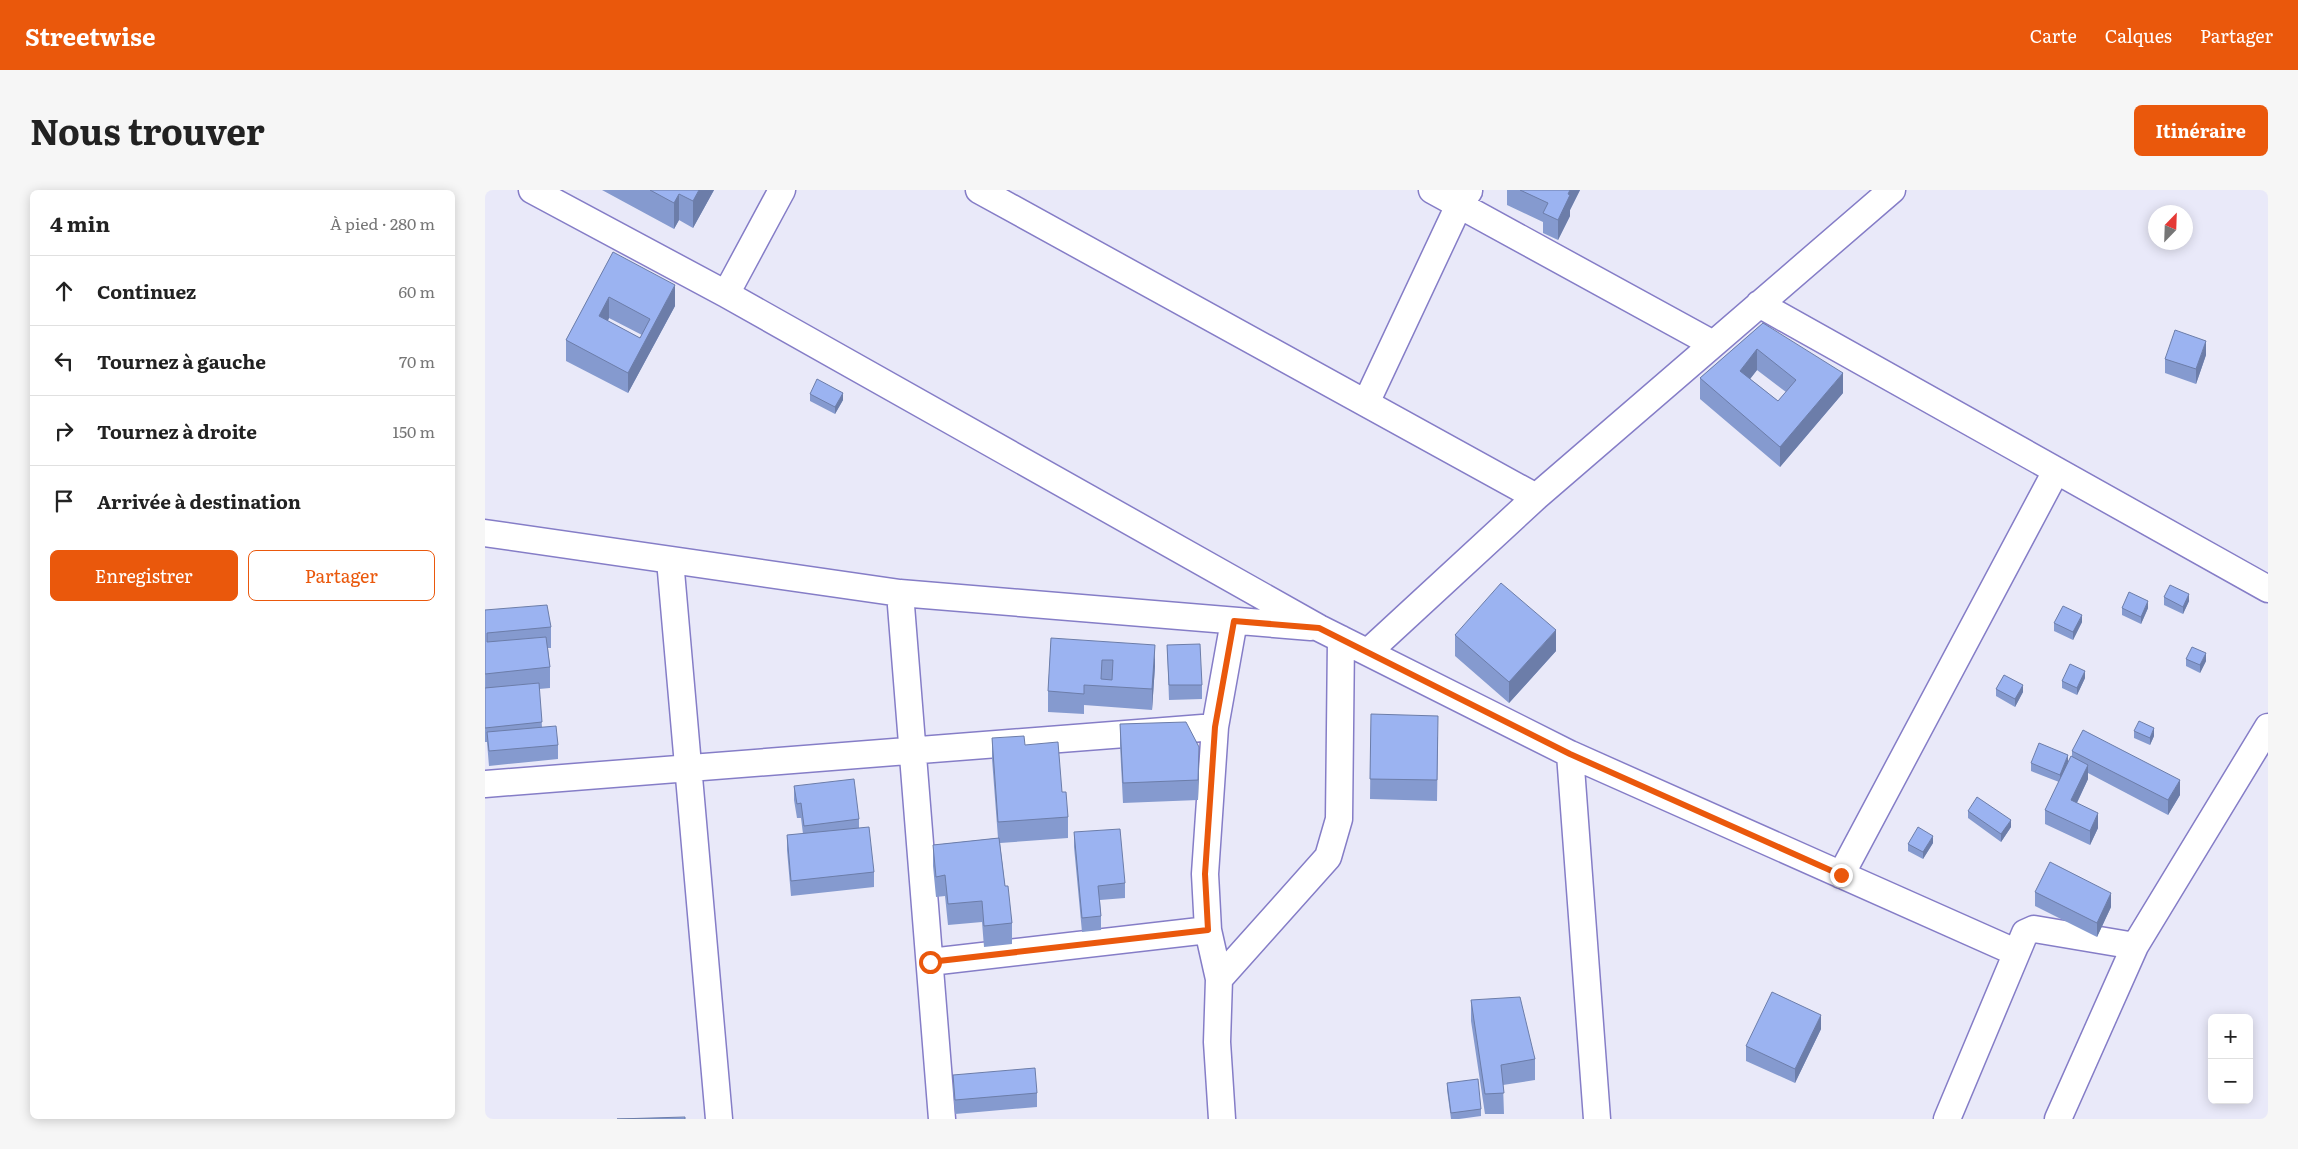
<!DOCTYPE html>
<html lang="fr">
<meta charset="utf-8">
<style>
:root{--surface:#fff;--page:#f6f6f6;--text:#222;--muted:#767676;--line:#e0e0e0;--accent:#ea580c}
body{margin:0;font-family:Literata,serif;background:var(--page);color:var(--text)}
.controls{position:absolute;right:15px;bottom:15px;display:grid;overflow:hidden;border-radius:8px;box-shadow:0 2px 12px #0003}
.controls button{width:45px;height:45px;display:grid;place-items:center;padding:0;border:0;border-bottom:1px solid var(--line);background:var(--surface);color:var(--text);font:25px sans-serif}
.compass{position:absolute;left:1663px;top:15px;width:45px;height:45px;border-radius:50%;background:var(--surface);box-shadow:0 2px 12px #0003;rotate:23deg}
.stop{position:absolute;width:15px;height:15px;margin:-11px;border:4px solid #ea580c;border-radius:50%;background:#fff}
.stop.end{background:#ea580c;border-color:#fff;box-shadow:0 1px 5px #0008}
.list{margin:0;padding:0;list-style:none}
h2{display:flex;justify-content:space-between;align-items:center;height:65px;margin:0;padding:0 20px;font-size:21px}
h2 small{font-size:16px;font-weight:400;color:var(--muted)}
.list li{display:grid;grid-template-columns:32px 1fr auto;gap:15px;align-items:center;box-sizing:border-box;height:70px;padding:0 20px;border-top:1px solid var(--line)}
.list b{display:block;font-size:19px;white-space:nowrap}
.list em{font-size:16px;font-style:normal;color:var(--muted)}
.actions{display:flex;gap:10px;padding:15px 20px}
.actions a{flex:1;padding:11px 0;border:1px solid var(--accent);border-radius:8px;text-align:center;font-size:18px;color:var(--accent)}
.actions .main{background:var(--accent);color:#fff}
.icon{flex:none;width:28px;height:28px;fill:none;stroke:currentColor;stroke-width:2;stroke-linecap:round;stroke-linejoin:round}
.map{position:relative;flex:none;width:1783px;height:929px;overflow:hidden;border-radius:8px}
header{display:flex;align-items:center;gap:30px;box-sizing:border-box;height:70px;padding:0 25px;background:var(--accent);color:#fff}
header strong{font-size:24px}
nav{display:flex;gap:28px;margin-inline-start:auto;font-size:18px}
.intro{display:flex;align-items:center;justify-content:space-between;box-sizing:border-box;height:120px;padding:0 30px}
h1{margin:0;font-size:35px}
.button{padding:12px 22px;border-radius:8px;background:var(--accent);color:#fff;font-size:18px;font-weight:700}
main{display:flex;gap:30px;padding:0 30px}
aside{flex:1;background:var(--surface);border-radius:8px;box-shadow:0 2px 12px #0003}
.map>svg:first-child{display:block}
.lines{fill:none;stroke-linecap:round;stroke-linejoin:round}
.street-casing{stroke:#857dc7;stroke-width:29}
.street{stroke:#fff;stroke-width:26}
.wall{fill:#859acf;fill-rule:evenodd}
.shaded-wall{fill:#6c7da9}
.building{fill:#9bb3f1;stroke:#6c7da9;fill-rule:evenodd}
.route{stroke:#ea580c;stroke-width:6}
</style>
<header>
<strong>Streetwise</strong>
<nav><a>Carte</a><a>Calques</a><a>Partager</a></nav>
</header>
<div class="intro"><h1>Nous trouver</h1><a class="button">Itinéraire</a></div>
<main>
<aside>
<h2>4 min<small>À pied · 280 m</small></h2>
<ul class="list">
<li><svg class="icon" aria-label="ahead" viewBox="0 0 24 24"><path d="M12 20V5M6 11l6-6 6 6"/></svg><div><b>Continuez</b></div><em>60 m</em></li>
<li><svg class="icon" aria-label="left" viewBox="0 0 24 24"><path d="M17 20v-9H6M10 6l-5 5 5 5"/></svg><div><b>Tournez à gauche</b></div><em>70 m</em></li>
<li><svg class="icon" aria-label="right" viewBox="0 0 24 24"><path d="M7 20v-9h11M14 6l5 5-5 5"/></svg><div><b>Tournez à droite</b></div><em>150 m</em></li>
<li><svg class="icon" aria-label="arrive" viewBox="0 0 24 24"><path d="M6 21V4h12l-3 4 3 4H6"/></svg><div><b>Arrivée à destination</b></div></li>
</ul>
<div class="actions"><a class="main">Enregistrer</a><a>Partager</a></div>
</aside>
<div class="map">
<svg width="1783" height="929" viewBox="0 0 1783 929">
<rect width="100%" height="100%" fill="#e9e9f9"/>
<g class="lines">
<defs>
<path id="street" d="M47 0 241 104 834 438 1085 564 1530 762
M494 0 1051 307
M947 0 1228 154
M241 104 297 0
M1274 114 1783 399
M881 213 974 15 984 1
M0 343 415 403 826 437
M185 370 234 929
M415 403 457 929
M883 462 1051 307 1407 0
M1085 564 1112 929
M0 594 730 537
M1356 685 1571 281
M445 772 723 740
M734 789 723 740 720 684 730 537 749 431
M737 929 732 852 734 789 843 667 854 629 856 449
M1462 929 1540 743 1549 739 1650 756
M1573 929 1650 756 1783 537"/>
</defs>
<use href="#street" class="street-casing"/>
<use href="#street" class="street"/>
</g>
<path class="wall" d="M117 0H229L208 38 194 30 189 39Z
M1022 0H1095L1085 20V26L1073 50 1058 43V32L1022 15Z
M128 62 190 116 143 203 81 171V150ZM124 128 157 145 155 148 123 131Z
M1278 133 1358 203 1295 277 1215 209V188ZM1272 180 1301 202 1293 211 1265 189Z
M1721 165 1711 194 1680 183V169Z
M325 204 358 210 350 224 325 211Z
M1679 407 1704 411 1698 424 1679 415Z
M1637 418H1663L1656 434 1637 425Z
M0 420 66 437V458H63L65 477V498L54 499 57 537 73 555V569L4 576 2 552H0Z
M1597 432 1588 450 1569 441V433Z
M970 445 1071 461 1024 513 970 466Z
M566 448 670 476 667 520 599 515V524L563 522V501Z
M682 455 717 495V509L684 510Z
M1701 469 1721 471 1715 483 1701 476Z
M1600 488 1592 505 1577 498V491Z
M1511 499 1538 502 1530 517 1511 506Z
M886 524 953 547 952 611 885 609Z
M635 534 714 577 713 610 638 613 635 555Z
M1649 541 1669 546 1665 555 1649 548Z
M507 548 540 555 577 602 583 627V648L515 653 520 696 527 733V754L499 757 497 732 463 735 460 706 451 707 448 676V655L513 648 507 569Z
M1587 561 1695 605 1683 625 1603 583V589L1592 613 1613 638 1605 655 1560 634V620L1574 592 1546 581V573L1583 572 1587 567Z
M309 596 374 629V638L389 682V697L306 706 302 660V645L318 644 316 628H312L309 610Z
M1483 621 1526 637 1516 652 1483 628Z
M589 642 640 693V708L615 710 616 726V740L597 742 589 657Z
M1448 653 1438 669 1423 661V654Z
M1550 702 1626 717 1612 747 1550 716Z
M986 810 1050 869V890L1018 895 1019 924H1000L986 831Z
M1336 839 1310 893 1261 871V856Z
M468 885 552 903V917L470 924 468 899Z
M962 893 996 919V926L974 929H966L962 900Z"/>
<path class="shaded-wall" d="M214 0H229L208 38V11Z
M1085 0H1095L1085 20V26L1073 50V30Z
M194 4V30L189 39V13Z
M190 95V116L143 203V183Z
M124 107V128L114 147V126Z
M1721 151V165L1711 194V179Z
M1272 159V180L1255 202V181Z
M1358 183V203L1295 277V257Z
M358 203V210L350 224V217Z
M1704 404V411L1698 424V417Z
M1663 411V418L1656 434V427Z
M1597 425V432L1588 450V442Z
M1071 440V461L1024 513V492Z
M670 455V476L667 520V499Z
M1721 463V471L1715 483V475Z
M1600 481V488L1592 505V498Z
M1538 495V502L1530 517V509Z
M1669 538V546L1665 555V548Z
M714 557V577L713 610V590Z
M1583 565V572L1575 592V585Z
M1603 575V589L1586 625V610Z
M1695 590V605L1683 625V610Z
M1613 623V638L1605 655V641Z
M1526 630V637L1516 652V644Z
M1448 646V653L1438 669V662Z
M1626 703V717L1612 747V733Z
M1336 825V839L1310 893V879Z"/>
<path class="building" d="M165 0H214L208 11 194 4 189 13Z
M1035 0H1085L1083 4 1085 5 1073 30 1058 23 1063 13Z
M128 62 190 95 143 183 81 150ZM124 107 165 129 155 148 114 126Z
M1278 133 1358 183 1295 257 1215 188ZM1272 159 1311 190 1293 211 1255 181Z
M1690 140 1721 151 1711 179 1680 169Z
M332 189 358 203 350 217 325 204Z
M1016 393 1071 440 1024 492 970 445Z
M1685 395 1704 404 1698 417 1679 407Z
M1644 402 1663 411 1656 427 1637 418Z
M62 415 66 437 2 443V452L61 447 65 477 0 484V420Z
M1578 416 1597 425 1588 442 1569 433Z
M566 448 670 455 667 499 599 495V504L563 501ZM617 470H628L627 490 616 489Z
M715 454 717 495H684L682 455Z
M1707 457 1721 463 1715 475 1701 469Z
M1585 474 1600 481 1592 498 1577 491Z
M1519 485 1538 495 1530 509 1511 499Z
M54 493 57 532 0 538V498Z
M886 524 953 526 952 590 885 589Z
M1654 531 1669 538 1665 548 1649 541Z
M701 532 714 557 713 590 638 593 635 534Z
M71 536 73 555 4 561 2 542Z
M1598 540 1695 590 1683 610 1587 561Z
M539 546 540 555 573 552 577 602H581L583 627 513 632 507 548Z
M1554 553 1583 565 1575 585 1546 573Z
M1586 566 1603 575 1586 610 1613 623 1605 641 1560 620Z
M369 589 374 629 319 636 316 613 312 614 309 596Z
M1492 607 1526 630 1516 644 1483 621Z
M384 637 389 682 306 691 302 645Z
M1433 637 1448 646 1438 662 1423 654Z
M635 639 640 693 613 696 616 726 597 728 589 642Z
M514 648 520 696H523L527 733 499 736 497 711 463 714 460 685 451 687 448 655Z
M1565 672 1626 703 1612 733 1550 702Z
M1287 802 1336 825 1310 879 1261 856Z
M1035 807 1050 869 1016 875 1019 903 1000 904 986 810Z
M550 878 552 903 470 910 468 885Z
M993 889 996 919 966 923 962 893Z
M200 927V929H132Z"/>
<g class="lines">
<path class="route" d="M445 772 723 740 720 684 730 537 749 431 834 438 1085 564 1356 685"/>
</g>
</svg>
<div class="controls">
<button>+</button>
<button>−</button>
</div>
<svg class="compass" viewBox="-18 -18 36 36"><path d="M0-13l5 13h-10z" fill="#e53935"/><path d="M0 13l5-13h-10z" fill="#767676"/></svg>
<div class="stop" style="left:445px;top:772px"></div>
<div class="stop end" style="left:1356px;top:685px"></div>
</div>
</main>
